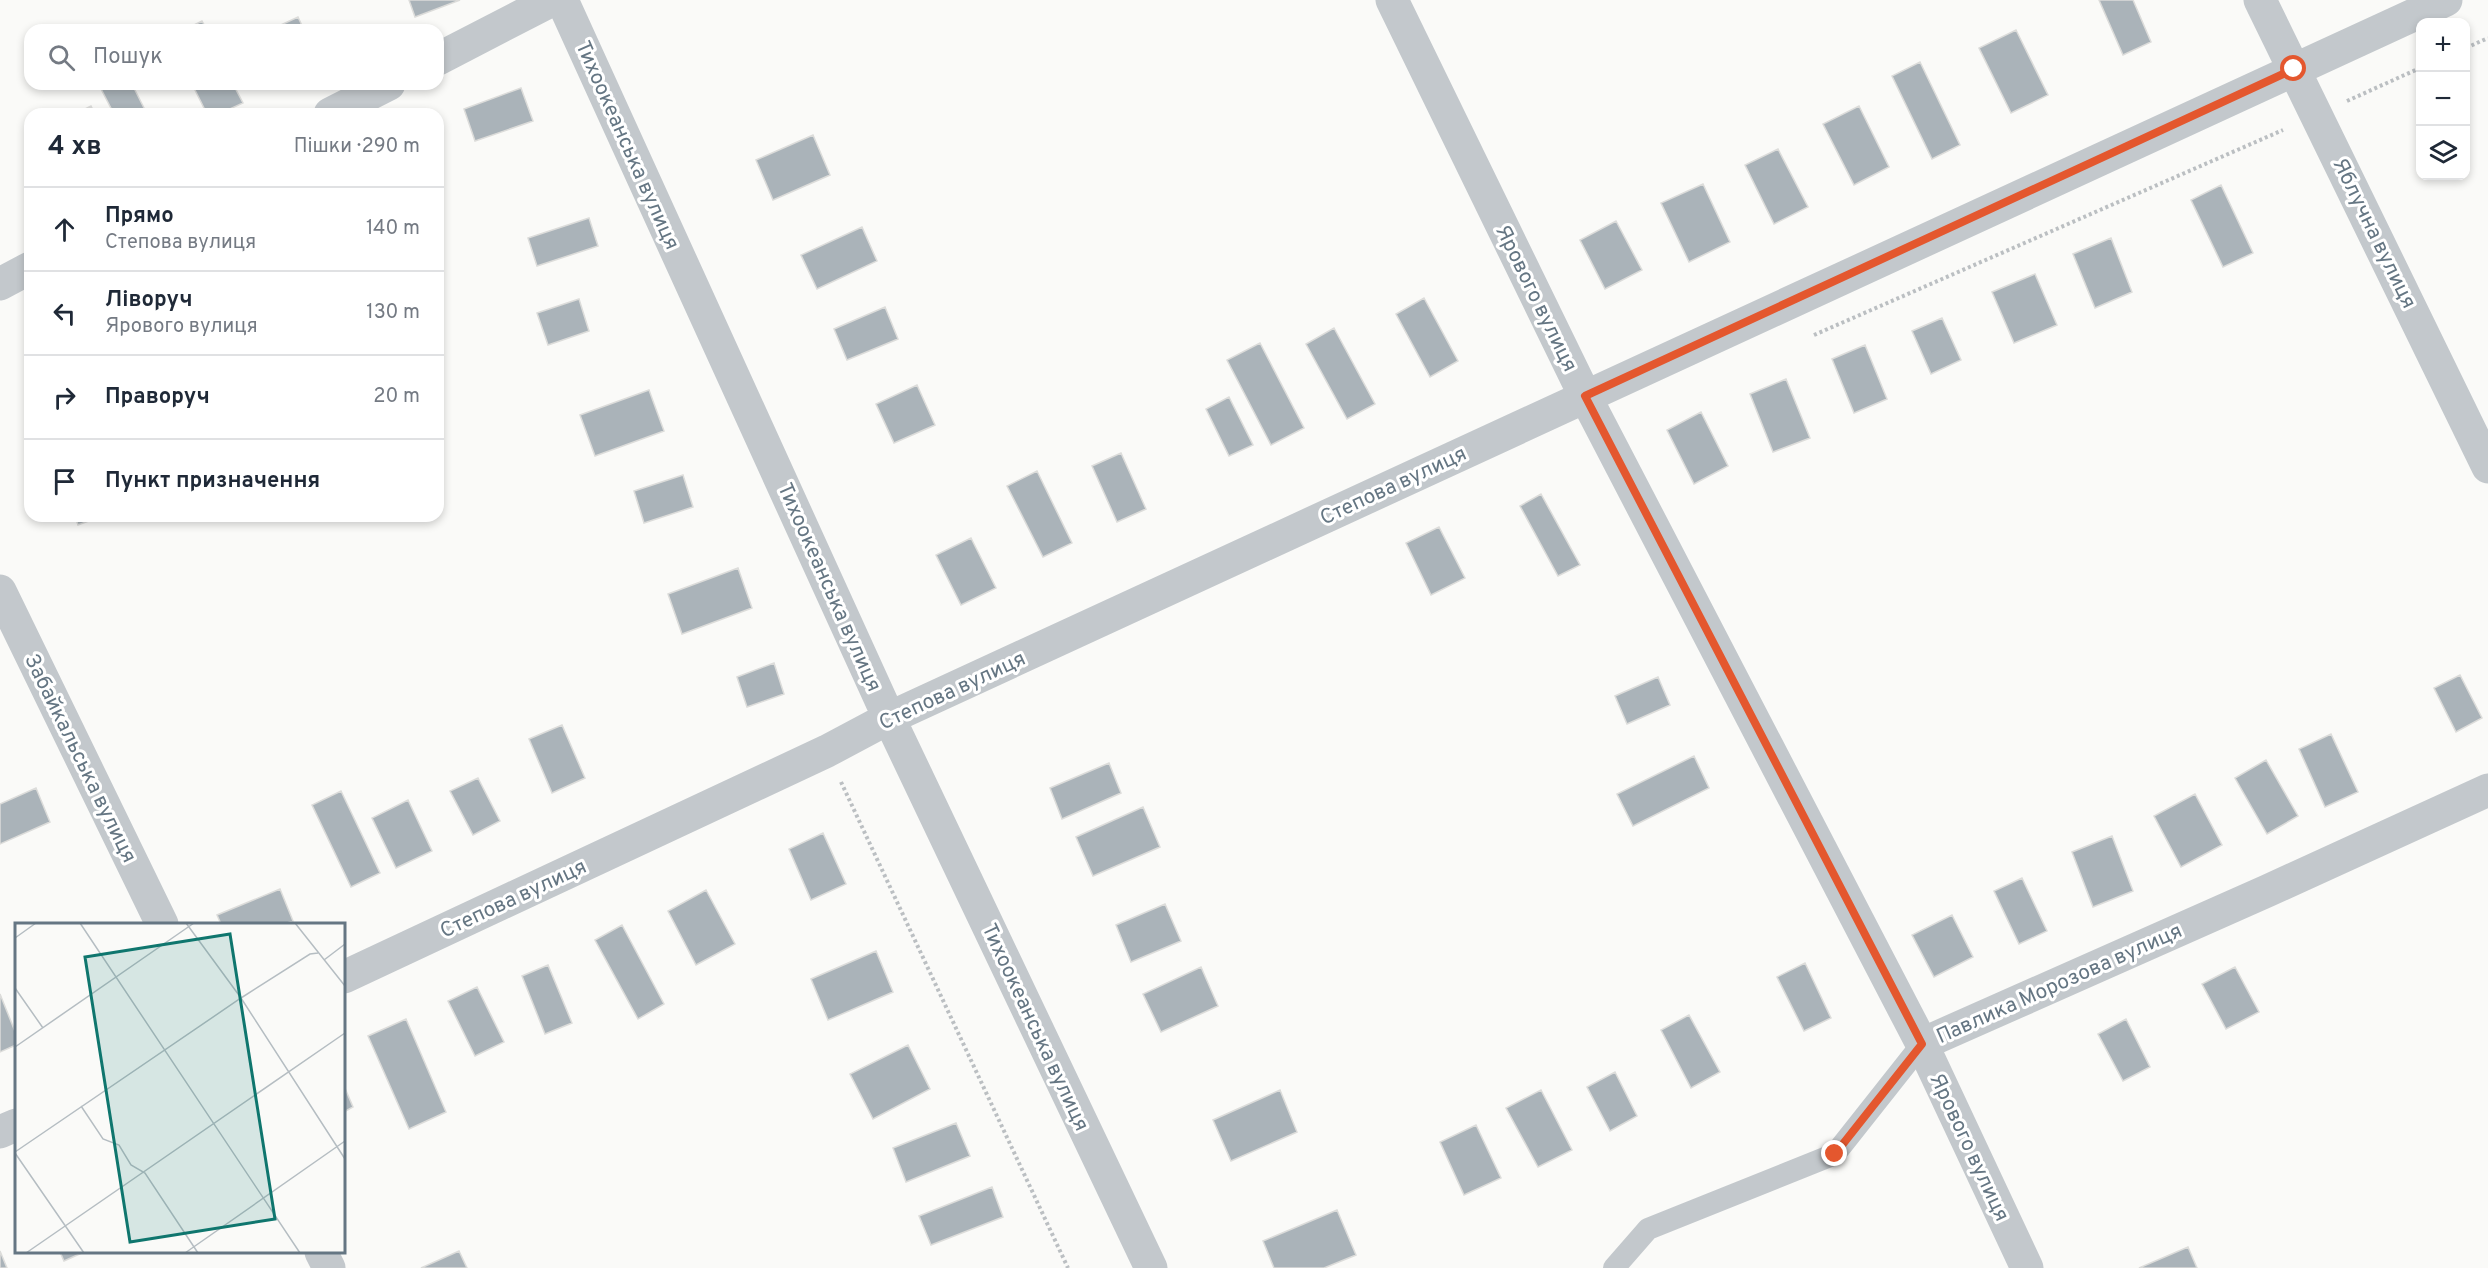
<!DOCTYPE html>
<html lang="uk">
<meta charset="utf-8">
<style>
:root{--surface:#fff;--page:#f6f6f7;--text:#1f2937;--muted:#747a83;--line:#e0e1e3}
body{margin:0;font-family:Overpass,sans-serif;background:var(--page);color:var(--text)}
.controls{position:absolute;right:18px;top:18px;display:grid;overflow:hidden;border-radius:12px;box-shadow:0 3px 9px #0003}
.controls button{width:54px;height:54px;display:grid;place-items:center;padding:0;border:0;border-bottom:2px solid var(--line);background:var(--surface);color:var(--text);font:30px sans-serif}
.stop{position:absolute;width:18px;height:18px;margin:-14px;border:4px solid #e4572e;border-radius:50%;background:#fff}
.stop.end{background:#e4572e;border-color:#fff;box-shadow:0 2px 6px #0008}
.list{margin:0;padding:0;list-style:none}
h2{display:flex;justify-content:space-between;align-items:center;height:78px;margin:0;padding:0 24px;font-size:26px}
h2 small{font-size:20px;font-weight:400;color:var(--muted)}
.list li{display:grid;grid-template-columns:39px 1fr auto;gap:18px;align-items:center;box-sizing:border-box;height:84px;padding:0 24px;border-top:2px solid var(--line)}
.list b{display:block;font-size:22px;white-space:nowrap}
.list p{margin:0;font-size:20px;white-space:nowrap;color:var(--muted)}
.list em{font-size:20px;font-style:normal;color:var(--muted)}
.icon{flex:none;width:33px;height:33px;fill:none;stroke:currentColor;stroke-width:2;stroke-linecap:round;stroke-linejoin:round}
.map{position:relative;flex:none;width:2488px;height:1268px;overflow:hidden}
.search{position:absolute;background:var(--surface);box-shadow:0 3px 9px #0003;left:24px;top:24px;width:420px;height:66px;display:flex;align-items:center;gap:15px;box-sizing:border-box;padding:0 21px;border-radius:18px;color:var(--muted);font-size:22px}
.panel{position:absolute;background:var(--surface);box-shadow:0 3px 9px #0003;left:24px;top:108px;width:420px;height:414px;border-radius:18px}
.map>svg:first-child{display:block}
.building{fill:#aab3b9;stroke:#dcdcda;stroke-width:1.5}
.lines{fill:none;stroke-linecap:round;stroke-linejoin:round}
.path{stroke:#bbbfc2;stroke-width:4;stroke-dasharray:3 3;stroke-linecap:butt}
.service{stroke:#c3c8cc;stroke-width:22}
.minor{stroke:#c3c8cc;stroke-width:33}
.route{stroke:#e4572e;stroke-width:8}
.labels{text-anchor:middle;stroke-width:6;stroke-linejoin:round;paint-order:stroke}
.street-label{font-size:21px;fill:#657683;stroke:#fff}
.inset-road{fill:none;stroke:#b5bdc2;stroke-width:1.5}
.view{fill:#0f766e;fill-opacity:0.15;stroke:#0f766e;stroke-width:3}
.inset-edge{fill:none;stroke:#657683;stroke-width:3}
</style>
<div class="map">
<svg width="2488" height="1268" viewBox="0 0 2488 1268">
<rect width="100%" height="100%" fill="#fafaf8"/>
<path class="building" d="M409 0H460L415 17Z
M2099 0H2133L2151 42 2123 55Z
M298 17 304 30H270Z
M202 21 207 30H184Z
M2016 30 2048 95 2011 113 1979 48Z
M1920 62 1960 145 1932 159 1892 76Z
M132 84 147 114H114L99 85Z
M192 84H233L243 103 219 114H207Z
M521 88 533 121 475 141 464 109Z
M91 106 95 114H75Z
M1859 106 1889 167 1854 185 1823 124Z
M813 135 830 175 773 200 756 160Z
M1778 149 1808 207 1774 224 1745 165Z
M1703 184 1730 242 1689 262 1661 203Z
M2221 185 2253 253 2223 267 2191 200Z
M589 218 598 246 537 266 528 238Z
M1616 221 1642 270 1605 289 1580 240Z
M862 227 877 261 817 289 801 255Z
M2111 238 2132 292 2095 308 2073 254Z
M2035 274 2057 325 2014 343 1992 292Z
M1424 298 1458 361 1430 377 1396 314Z
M579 299 589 331 548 345 537 313Z
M885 307 898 339 847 360 834 329Z
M1942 318 1961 360 1931 374 1912 331Z
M1334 328 1375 404 1347 419 1306 344Z
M1260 343 1304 428 1271 445 1227 360Z
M1865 345 1887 399 1854 413 1832 359Z
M1786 379 1810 438 1773 452 1750 394Z
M917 385 935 425 894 443 876 404Z
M649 390 664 431 595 456 580 415Z
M1229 397 1253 445 1229 456 1206 409Z
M1701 412 1728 466 1694 484 1667 430Z
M1121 453 1146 509 1117 522 1092 466Z
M1037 471 1072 543 1043 557 1007 486Z
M683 475 693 507 644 523 634 491Z
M1541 494 1580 565 1558 576 1520 506Z
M75 516H102L78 525Z
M1439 527 1465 578 1431 595 1406 543Z
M971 538 996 588 961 605 936 555Z
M738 568 752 608 682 634 668 594Z
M774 663 784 694 747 707 737 677Z
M2460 675 2482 718 2456 732 2434 688Z
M1658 677 1670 705 1627 724 1615 696Z
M562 725 585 778 552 793 529 739Z
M2331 734 2358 792 2325 807 2299 749Z
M1694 756 1709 788 1633 826 1617 794Z
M2266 760 2298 816 2267 834 2235 778Z
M1109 763 1121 793 1062 819 1050 788Z
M478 778 500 821 473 835 450 791Z
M36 788 50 822 0 844V804Z
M341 791 380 873 351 887 312 805Z
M2195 794 2222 845 2181 867 2154 816Z
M408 800 432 851 396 868 372 818Z
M1143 807 1160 847 1093 876 1076 837Z
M823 833 846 884 811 900 789 849Z
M2112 836 2133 891 2093 907 2072 852Z
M2022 878 2047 931 2019 944 1994 891Z
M280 889 293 921 284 924H221L217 915Z
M706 890 735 944 696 965 668 911Z
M1165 904 1181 941 1131 962 1116 925Z
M1952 915 1973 957 1934 977 1912 935Z
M622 925 664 1004 638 1019 595 940Z
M876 951 893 992 828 1020 811 979Z
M1805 963 1831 1018 1804 1031 1777 977Z
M548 965 572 1023 545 1034 522 976Z
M1201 967 1218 1006 1161 1032 1143 994Z
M2235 967 2259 1012 2226 1029 2202 984Z
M477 987 504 1042 475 1056 448 1001Z
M0 994 16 1034V1045L0 1052Z
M1689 1015 1720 1072 1691 1088 1661 1030Z
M406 1019 446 1112 409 1129 368 1036Z
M2126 1019 2150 1067 2123 1081 2098 1034Z
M908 1045 930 1089 873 1119 850 1074Z
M1615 1072 1637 1116 1610 1131 1587 1087Z
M344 1086 353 1107 344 1112Z
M1280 1090 1297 1132 1231 1161 1213 1120Z
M1541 1090 1572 1150 1538 1167 1506 1108Z
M956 1123 970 1156 906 1182 893 1148Z
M1476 1125 1501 1178 1464 1195 1440 1142Z
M992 1187 1003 1217 931 1245 919 1216Z
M1337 1210 1356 1255 1324 1268H1274L1263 1241Z
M2188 1247 2197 1268H2139Z
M0 1251 7 1268H0Z
M459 1251 467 1268H421Z
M60 1252H84L64 1261Z"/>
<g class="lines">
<path class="path" d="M2466 48 2488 38
M2347 101 2420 68
M1814 335 2283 130
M841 782 1068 1268"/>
<path class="service" d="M1614 1268 1648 1229 1835 1154 1922 1044"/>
<path class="minor" d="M562 0 889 718 1151 1268
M1392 0 1585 396 1922 1044 2027 1268
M2260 0 2488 467
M438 59 552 0
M330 114 389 84
M0 284 30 268
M0 591 162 924
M344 977 827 751 889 718 2446 0
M1922 1044 2267 891 2488 790
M0 1132 16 1125
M321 1252 329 1268"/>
</g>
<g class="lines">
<path class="route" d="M1835 1154 1922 1044 1585 396 2294 69"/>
</g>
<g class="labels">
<g class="street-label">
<text transform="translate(628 145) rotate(66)" y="7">Тихоокеанська вулиця</text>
<text transform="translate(2375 233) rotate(64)" y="7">Яблучна вулиця</text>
<text transform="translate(1537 298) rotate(64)" y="7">Ярового вулиця</text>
<text transform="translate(1393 485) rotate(-25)" y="7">Степова вулиця</text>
<text transform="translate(830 587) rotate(66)" y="7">Тихоокеанська вулиця</text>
<text transform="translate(952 690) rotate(-25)" y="7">Степова вулиця</text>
<text transform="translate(81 758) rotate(64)" y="7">Забайкальська вулиця</text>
<text transform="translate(513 898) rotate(-25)" y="7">Степова вулиця</text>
<text transform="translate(2059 983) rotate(-24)" y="7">Павлика Морозова вулиця</text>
<text transform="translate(1036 1027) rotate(65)" y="7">Тихоокеанська вулиця</text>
<text transform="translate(1970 1147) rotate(65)" y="7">Ярового вулиця</text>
</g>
</g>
<g transform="translate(15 923)">
<rect width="330" height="330" fill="#fafaf8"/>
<path class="inset-road" d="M65 0 285 330M171 0 226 75 330 236M280 0 330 63M0 15 21 0M309 37 330 21M0 65 28 105M0 124 179 0M66 183 88 216 104 222 116 242 130 250 183 330M0 229 226 75 295 31 303 30M0 230 69 330M11 330 330 110M170 330 330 218"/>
<path class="view" d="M215 11 260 296 115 319 70 34Z"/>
<rect width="330" height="330" class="inset-edge"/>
</g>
</svg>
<div class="controls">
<button>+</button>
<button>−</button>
<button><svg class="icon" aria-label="layers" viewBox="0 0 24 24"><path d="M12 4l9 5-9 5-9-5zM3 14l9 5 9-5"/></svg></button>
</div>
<div class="stop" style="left:2294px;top:69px"></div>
<div class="stop end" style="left:1835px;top:1154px"></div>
<div class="search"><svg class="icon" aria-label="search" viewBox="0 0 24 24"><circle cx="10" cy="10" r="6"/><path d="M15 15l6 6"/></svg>Пошук</div>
<section class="panel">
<h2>4 хв<small>Пішки · 290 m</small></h2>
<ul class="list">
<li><svg class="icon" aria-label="ahead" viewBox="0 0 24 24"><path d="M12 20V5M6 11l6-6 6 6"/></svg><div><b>Прямо</b><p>Степова вулиця</p></div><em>140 m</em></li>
<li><svg class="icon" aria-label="left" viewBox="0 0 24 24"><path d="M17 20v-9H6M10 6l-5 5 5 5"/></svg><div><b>Ліворуч</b><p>Ярового вулиця</p></div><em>130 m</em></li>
<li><svg class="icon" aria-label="right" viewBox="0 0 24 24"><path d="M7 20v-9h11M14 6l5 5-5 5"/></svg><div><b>Праворуч</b></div><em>20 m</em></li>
<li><svg class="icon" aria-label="arrive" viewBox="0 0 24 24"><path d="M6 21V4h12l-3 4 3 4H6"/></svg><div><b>Пункт призначення</b></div></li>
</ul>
</section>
</div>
